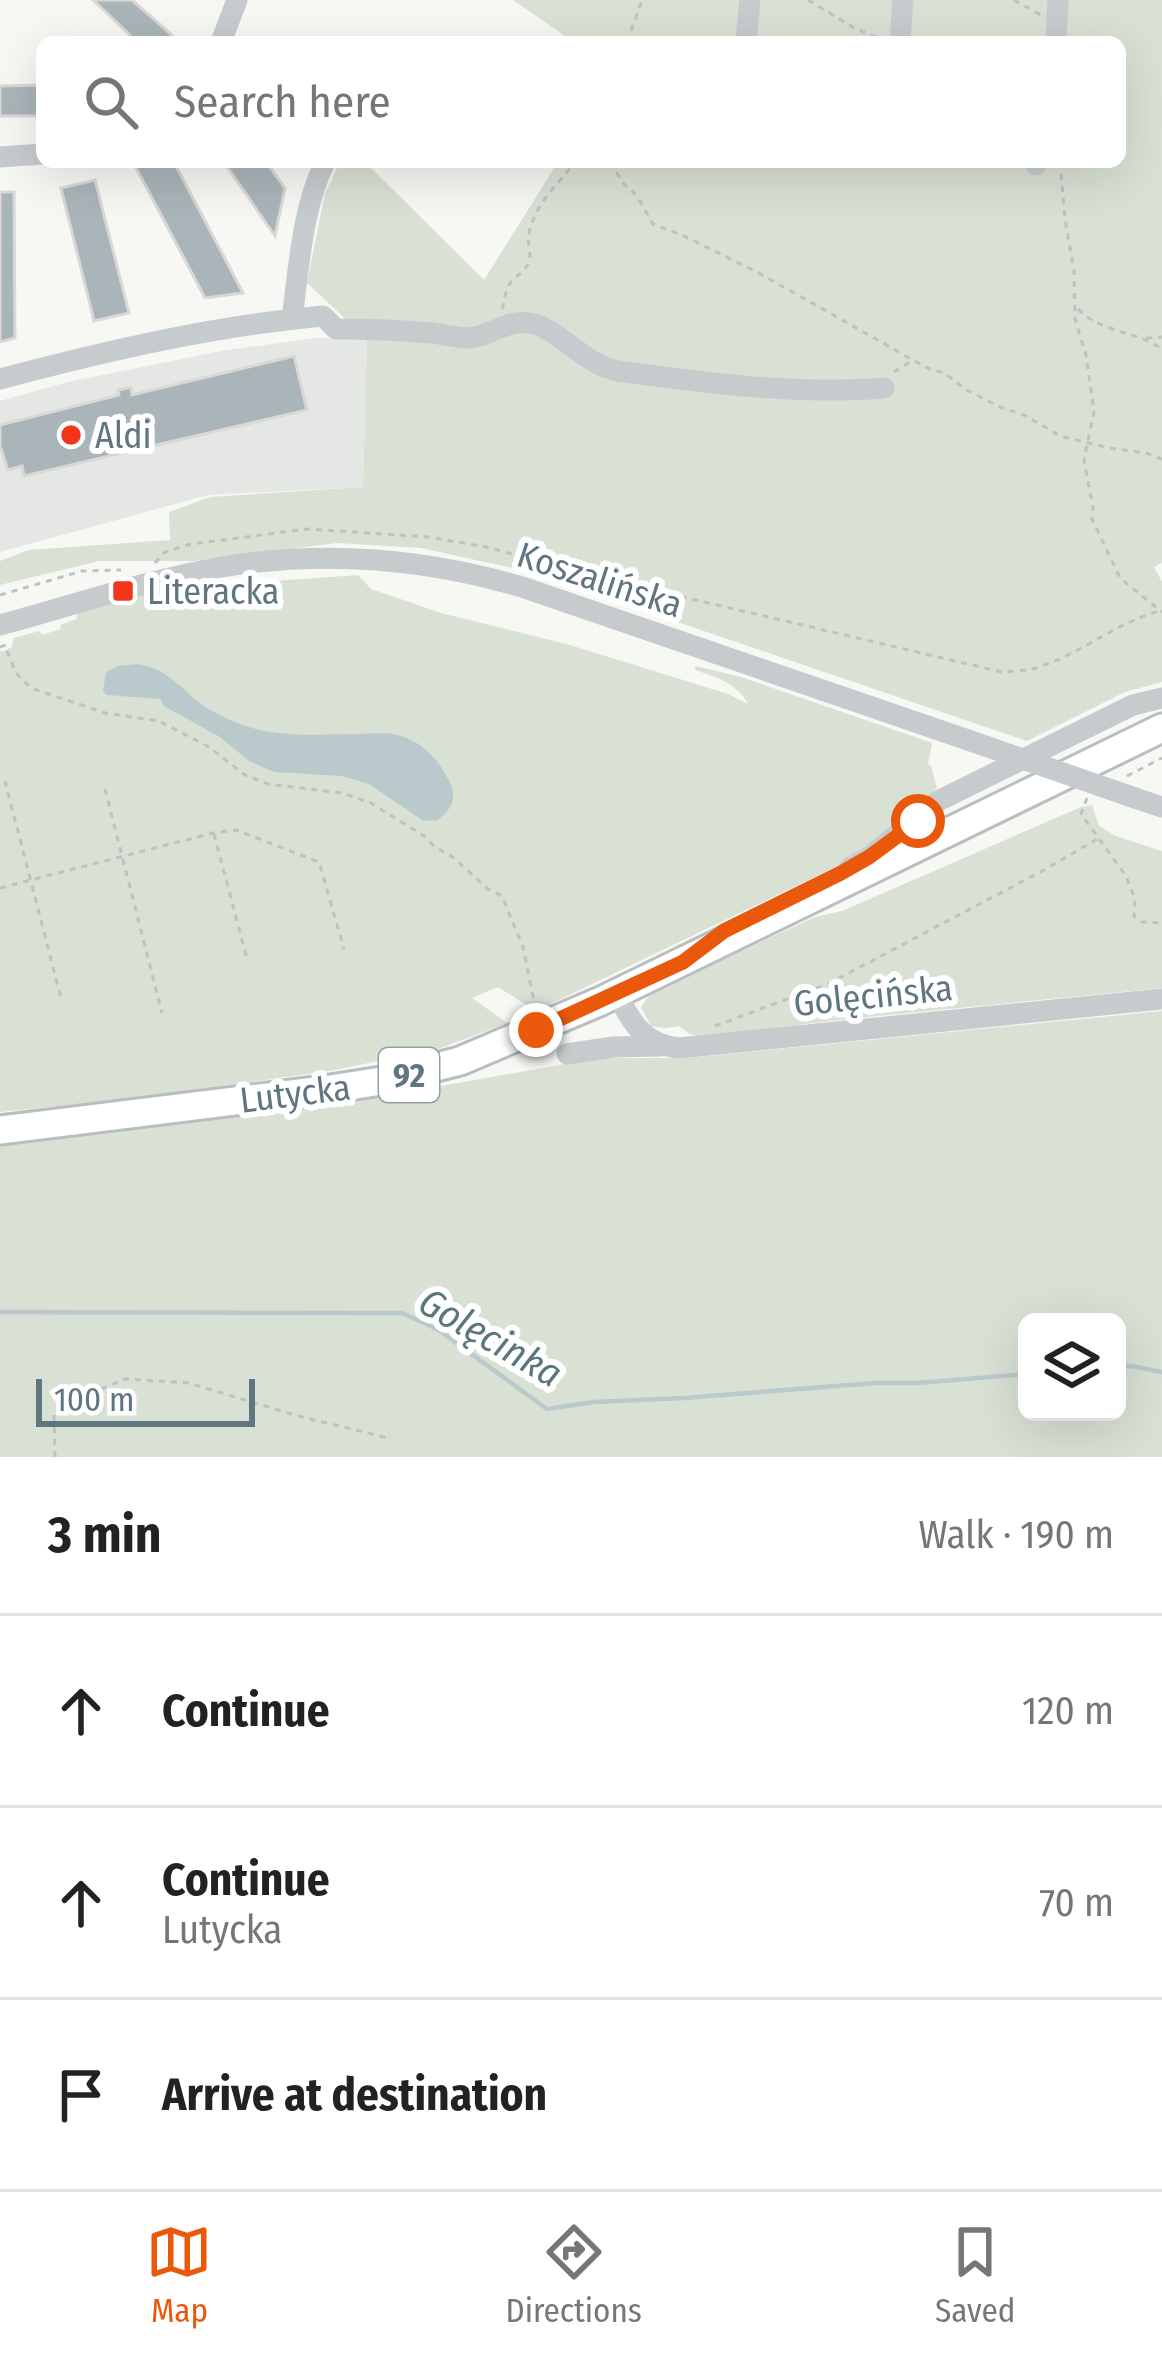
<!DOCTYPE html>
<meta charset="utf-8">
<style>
:root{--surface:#fff;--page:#f2f2f2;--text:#222;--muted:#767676;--line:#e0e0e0;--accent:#ea580c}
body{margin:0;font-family:"Fira Sans Condensed",sans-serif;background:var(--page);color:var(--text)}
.controls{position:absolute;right:36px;bottom:36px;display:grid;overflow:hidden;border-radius:18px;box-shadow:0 12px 48px #0002}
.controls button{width:108px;height:108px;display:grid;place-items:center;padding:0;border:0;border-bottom:3px solid var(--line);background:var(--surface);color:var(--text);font:60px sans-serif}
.scale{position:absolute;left:36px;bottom:30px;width:219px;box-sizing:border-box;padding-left:12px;border:6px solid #5f7681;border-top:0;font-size:33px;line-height:42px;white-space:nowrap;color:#5f7681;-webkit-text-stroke:9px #fff;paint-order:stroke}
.stop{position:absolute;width:36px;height:36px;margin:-27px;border:9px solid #ea580c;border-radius:50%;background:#fff}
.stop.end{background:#ea580c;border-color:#fff;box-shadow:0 3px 12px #0008}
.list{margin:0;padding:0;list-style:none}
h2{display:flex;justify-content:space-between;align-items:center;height:156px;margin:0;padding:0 48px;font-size:51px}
h2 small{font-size:39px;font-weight:400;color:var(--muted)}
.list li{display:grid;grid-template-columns:78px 1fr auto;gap:36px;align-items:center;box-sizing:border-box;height:192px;padding:0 48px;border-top:3px solid var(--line)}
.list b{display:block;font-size:45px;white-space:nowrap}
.list p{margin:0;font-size:39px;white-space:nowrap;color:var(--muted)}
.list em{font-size:39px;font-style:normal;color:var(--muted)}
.icon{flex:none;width:66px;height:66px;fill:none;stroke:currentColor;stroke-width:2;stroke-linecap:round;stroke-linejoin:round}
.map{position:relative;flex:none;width:1162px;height:1457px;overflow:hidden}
.search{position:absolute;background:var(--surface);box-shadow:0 12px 48px #0002;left:36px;right:36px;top:36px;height:132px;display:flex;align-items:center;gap:30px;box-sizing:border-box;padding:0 42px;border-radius:18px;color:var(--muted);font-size:45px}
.sheet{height:732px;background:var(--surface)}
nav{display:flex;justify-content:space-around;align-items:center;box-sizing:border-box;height:168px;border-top:3px solid var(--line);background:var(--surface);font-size:33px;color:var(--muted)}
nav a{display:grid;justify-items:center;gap:6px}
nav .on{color:var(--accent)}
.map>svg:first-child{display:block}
.built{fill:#e5e7e5}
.green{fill:#d9e0d4;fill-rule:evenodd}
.water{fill:#bacacc}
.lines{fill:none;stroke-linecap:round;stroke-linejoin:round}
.stream{stroke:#bacacc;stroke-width:4.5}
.building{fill:#aab5b9;stroke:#d9d8d6;stroke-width:3}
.major-casing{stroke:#b9bec1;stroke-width:33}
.path{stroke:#bfc2c4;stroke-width:3;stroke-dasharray:6 6;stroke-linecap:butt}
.minor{stroke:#c6cbcd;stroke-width:21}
.major{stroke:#fff;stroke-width:27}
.minor-bridge{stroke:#c6cbcd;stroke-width:21}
.route{stroke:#ea580c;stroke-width:15}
.poi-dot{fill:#f23418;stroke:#fff;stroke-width:4.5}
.labels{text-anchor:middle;stroke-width:12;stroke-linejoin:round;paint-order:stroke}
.shield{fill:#fff;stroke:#8f9fa7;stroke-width:3}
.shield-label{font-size:33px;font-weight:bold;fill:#5f7681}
.poi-label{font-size:36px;fill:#5f7681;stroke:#fff;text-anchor:start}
.street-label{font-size:36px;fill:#5f7681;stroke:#fff}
.water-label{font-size:39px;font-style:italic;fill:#5a777c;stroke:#fff}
</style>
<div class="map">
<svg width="1162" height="1457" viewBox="0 0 1162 1457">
<rect width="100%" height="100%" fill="#f7f7f4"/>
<path class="built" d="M314 338 367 339 363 487 208 495 0 552V401L68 382 221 351Z"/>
<path class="green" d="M513 0H1162V563L1154 567 1162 582V682L1125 692 1027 741 531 572 421 548 337 543 194 561H99L0 585V561L29 550 170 540 169 512 210 497 363 487 367 339 307 283 325 193 340 162H365L484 280 558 162H1120V42H574Z
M358 575 371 589 441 613 570 645 728 694 748 704C738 684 717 677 695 670V666L738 676 932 743 928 764 931 766 937 788 854 858 536 1011 498 987 472 998 507 1023 441 1048 335 1070 145 1097 0 1112V650L2 652 12 647 14 638 39 631 42 635 61 629 60 625 77 619 76 614 100 603 175 588Z
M1092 805 1099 826 1116 836 1162 851V988L847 1019 702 1037 690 1034 679 1026 666 1028 651 1026 641 1007 649 996 696 972 815 917 842 911 1081 807Z
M1162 1011V1457H0V1145L97 1130 287 1110 380 1097 599 1058H688ZM1027 1322H1117V1412H1027Z"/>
<path class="water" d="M138 664C173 671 180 690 207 708 219 715 235 723 249 727 284 738 323 734 359 734 371 734 385 732 397 735 421 740 440 760 450 783 458 800 450 811 436 821L422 820 369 784 342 776 274 772 249 761 220 737 164 706 160 699 107 695 103 691 106 672 118 666Z"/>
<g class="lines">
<path class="stream" d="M0 1312 402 1313 437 1329 547 1409 594 1402 684 1398 875 1383H918L1027 1374
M1117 1367 1131 1366 1162 1372"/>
</g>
<path class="building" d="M93 0H132L172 35 165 42H123L130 35Z
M42 85V116H0V86Z
M133 162H174L243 293 205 298Z
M224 162H266L285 188 275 236Z
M95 180 129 313 94 321 61 188Z
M0 192H14L15 338 0 342Z
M294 356 307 410 24 476 22 466 8 470 0 446V425L119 395 118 390 131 387 132 395Z"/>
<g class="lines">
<defs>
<path id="major" d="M0 1130 324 1090 381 1081 460 1061 601 1001 1162 728"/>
</defs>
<use href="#major" class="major-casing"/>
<path class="path" d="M808 0 856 29 883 40
M1014 0 1041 15
M627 42 642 0
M924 42H940
M610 162 623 183 637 196 653 224 684 236 757 272 913 360 934 371 943 372 967 390 1000 407 1026 416 1060 436 1109 448 1146 453 1162 459
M1060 162 1065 219 1074 271 1075 319 1086 355 1094 412 1084 460 1093 508 1092 519 1120 578 1162 612
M502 309C505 300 505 290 511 282 518 274 526 272 529 261 532 251 526 243 529 233 536 202 557 186 575 162
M1078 309C1099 332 1137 331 1162 349
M1146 338 1162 337
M894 372 911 361
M155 563 165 552 191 544 308 529 429 537 486 547 598 577 1002 672C1014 671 1028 671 1039 667 1082 653 1116 623 1159 611
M0 595 82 571 121 570
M0 647 6 645
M7 651 16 673 31 688 105 713 159 721 209 747 245 775 268 784 342 793 371 803 424 836 435 847 454 858 488 889 502 896 523 947 535 1006
M1127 776 1162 758
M5 781 61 998
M105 789 162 1013
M1087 798 1081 814 1126 876 1135 899 1134 916 1142 922 1162 923
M214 834 247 959
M0 888 213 833 236 830 319 862 344 949
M715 1026 830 983 1042 871 1101 837
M55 1457 54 1415 73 1401 125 1379 189 1383 298 1416 388 1438"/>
<path class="minor" d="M221 42 237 0
M746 42 750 0
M900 42 903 0
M1056 42 1058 0
M0 157 42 154
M1036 165 1037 162
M292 319C299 267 302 209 325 162
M0 379C106 351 213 326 323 316L336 329C367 329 399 330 430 333 442 334 454 337 466 338 489 338 506 319 529 323 558 327 582 364 618 371 706 383 795 395 884 388
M0 625C74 605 147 580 222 567 324 550 423 558 522 587L968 740
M1135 798 1162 807
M849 868 869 857 938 801 1133 705 1162 698
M617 994C631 1022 644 1045 679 1048L1162 999
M567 1054 613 1047 660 1046"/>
<use href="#major" class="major"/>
<path class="minor-bridge" d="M968 740 1135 798"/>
</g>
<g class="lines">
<path class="route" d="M536 1030 683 962 724 931 841 873 869 857 918 821"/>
</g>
<g class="poi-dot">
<circle cx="71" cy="435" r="12"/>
<rect x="111" y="579" width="24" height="24" rx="6"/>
</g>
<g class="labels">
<rect class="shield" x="379" y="1048" width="60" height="54" rx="9"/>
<g class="shield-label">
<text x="409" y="1087">92</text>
</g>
<g class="poi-label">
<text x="95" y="448">Aldi</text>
<text x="147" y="604">Literacka</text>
</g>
<g class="street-label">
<text transform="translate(600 579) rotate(18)" y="13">Koszalińska</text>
<text transform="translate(873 995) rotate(-6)" y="13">Golęcińska</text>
<text transform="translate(295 1093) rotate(-7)" y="13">Lutycka</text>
</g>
<g class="water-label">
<text transform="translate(491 1337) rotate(30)" y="14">Golęcinka</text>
</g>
</g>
</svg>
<div class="controls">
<button><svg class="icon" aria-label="layers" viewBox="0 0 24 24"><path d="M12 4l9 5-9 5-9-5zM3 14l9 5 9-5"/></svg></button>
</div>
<div class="scale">100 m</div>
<div class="stop" style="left:918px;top:821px"></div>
<div class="stop end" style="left:536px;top:1030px"></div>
<div class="search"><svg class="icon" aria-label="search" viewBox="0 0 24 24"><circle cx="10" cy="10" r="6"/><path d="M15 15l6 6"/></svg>Search here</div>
</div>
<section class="sheet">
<h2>3 min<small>Walk · 190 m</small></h2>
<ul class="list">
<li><svg class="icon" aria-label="ahead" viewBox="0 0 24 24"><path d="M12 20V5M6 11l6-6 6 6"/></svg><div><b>Continue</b></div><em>120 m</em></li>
<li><svg class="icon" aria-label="ahead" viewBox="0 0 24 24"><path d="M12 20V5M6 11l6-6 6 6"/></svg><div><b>Continue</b><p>Lutycka</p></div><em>70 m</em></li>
<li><svg class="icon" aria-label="arrive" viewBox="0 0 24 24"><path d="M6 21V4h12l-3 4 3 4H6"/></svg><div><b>Arrive at destination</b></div></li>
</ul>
</section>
<nav>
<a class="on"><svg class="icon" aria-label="map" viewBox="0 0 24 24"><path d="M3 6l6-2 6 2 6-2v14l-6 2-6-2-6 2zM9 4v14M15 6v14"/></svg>Map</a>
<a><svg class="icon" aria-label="directions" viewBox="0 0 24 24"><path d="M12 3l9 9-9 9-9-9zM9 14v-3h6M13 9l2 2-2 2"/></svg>Directions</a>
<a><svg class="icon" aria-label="saved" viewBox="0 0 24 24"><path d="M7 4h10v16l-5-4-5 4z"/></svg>Saved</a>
</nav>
